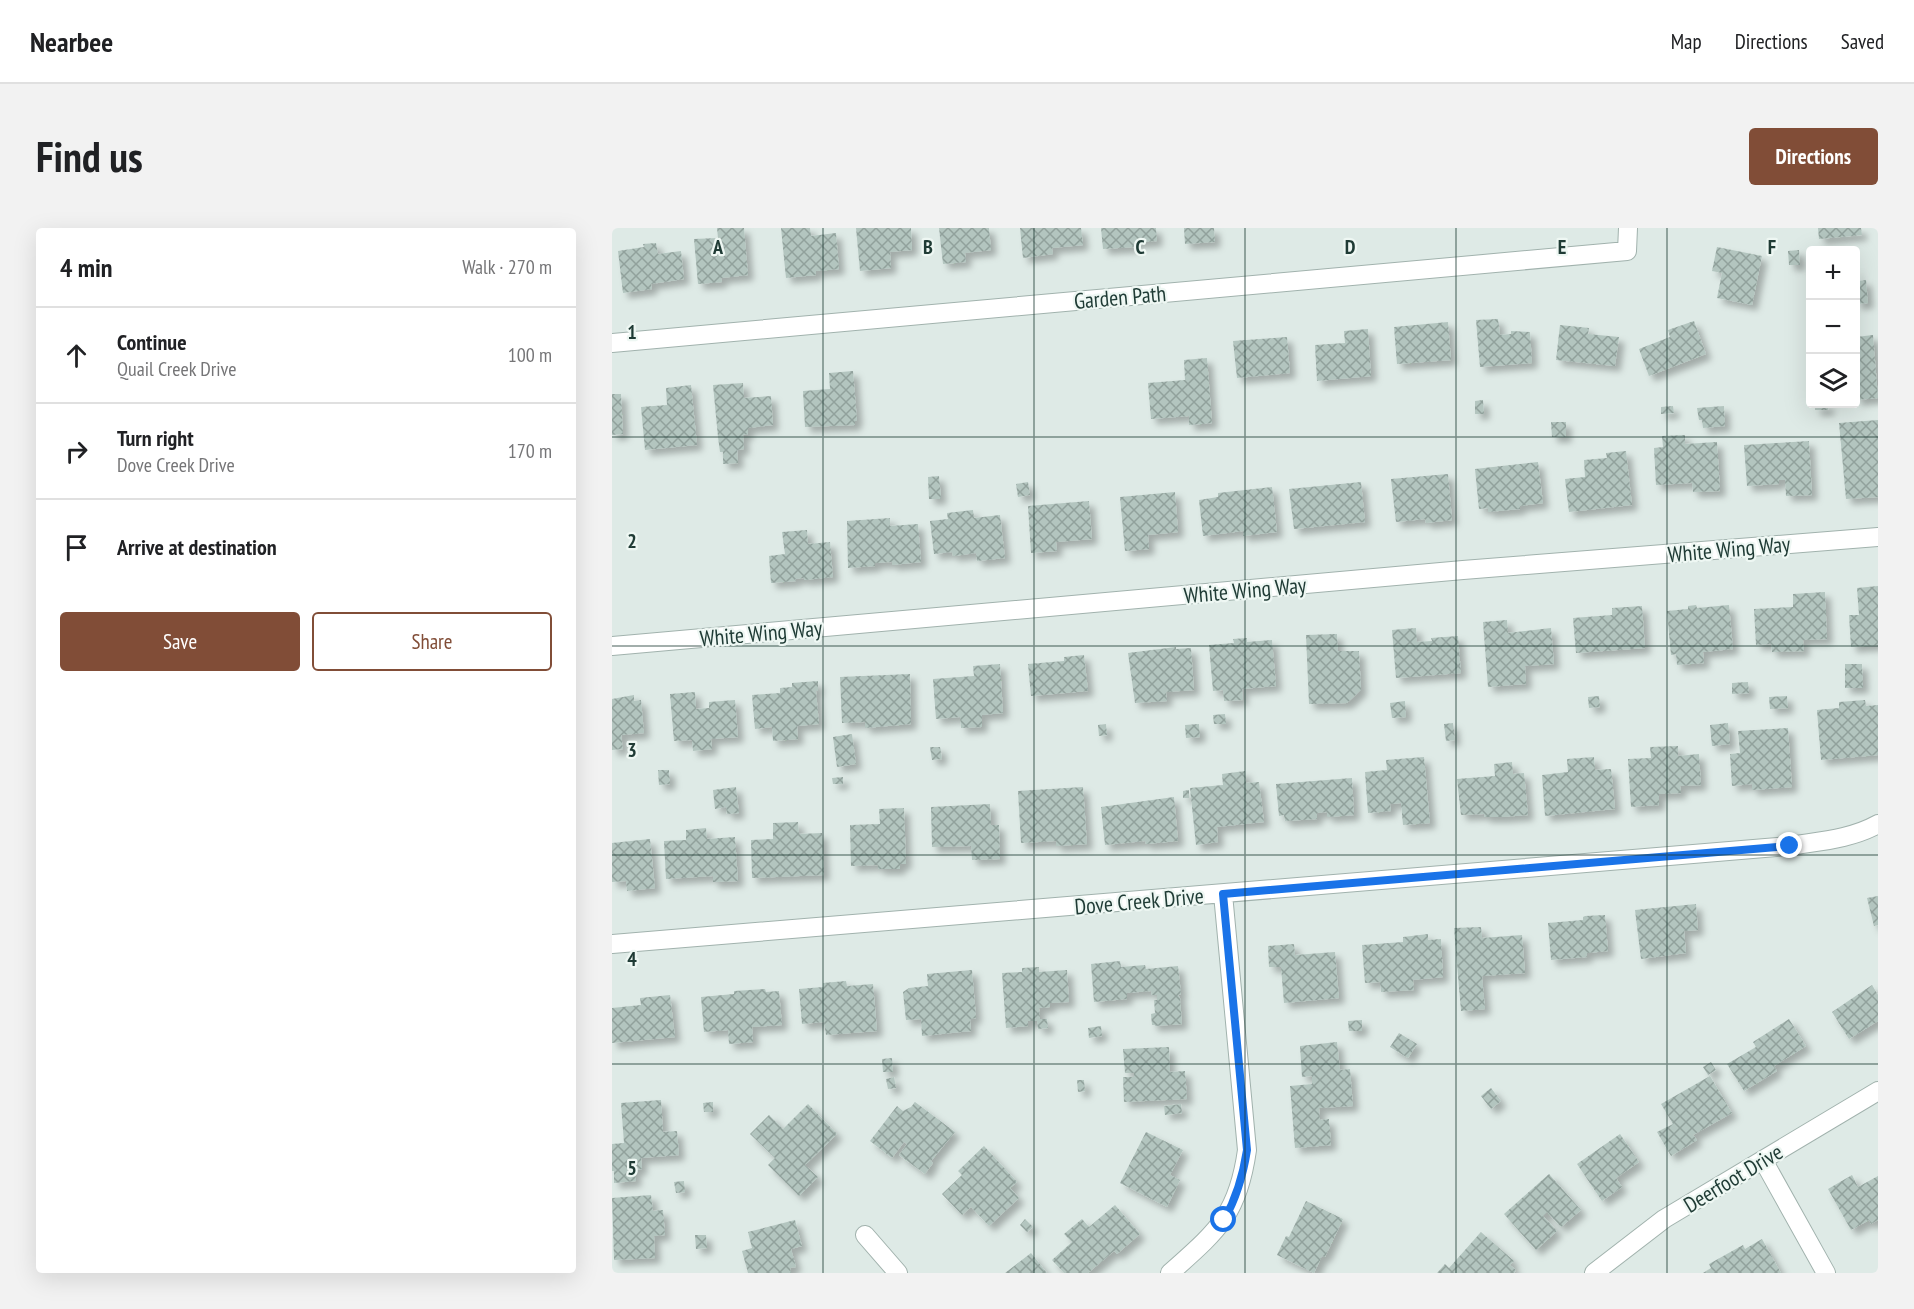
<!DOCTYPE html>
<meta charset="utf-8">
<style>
:root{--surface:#fff;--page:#f2f2f2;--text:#202124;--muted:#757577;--line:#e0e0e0;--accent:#814d37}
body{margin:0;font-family:"PT Sans Narrow",sans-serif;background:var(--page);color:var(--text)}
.controls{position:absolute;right:18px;top:18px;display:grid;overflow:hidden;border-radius:6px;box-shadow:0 6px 24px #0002}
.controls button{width:54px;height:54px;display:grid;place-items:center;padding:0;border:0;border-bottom:2px solid var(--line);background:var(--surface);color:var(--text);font:30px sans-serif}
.stop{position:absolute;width:18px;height:18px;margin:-14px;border:4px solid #1a73e8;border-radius:50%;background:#fff}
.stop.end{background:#1a73e8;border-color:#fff;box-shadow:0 2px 6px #0008}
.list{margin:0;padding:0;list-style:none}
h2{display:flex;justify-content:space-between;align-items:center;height:78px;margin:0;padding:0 24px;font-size:26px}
h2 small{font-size:20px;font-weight:400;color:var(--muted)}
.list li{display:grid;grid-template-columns:39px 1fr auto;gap:18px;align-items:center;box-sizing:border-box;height:96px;padding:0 24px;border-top:2px solid var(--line)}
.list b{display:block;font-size:22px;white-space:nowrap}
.list p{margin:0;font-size:20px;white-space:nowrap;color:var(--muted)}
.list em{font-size:20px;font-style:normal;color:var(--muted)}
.actions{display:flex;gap:12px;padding:18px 24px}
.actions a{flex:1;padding:14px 0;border:2px solid var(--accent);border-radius:6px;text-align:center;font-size:21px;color:var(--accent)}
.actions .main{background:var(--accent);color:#fff}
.icon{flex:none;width:33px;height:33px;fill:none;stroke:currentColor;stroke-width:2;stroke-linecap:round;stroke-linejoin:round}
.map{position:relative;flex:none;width:1266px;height:1045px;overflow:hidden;border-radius:6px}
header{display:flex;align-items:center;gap:36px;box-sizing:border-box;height:84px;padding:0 30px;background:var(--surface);border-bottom:2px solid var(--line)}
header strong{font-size:28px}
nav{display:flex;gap:33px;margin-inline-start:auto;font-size:21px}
.intro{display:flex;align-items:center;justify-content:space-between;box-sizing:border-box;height:144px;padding:0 36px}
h1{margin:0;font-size:42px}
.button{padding:15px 27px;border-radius:6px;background:var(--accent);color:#fff;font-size:21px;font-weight:700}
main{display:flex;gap:36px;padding:0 36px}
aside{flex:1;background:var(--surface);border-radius:6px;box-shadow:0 6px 24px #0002}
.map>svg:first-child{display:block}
.building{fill:url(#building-cross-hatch);filter:url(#shadow)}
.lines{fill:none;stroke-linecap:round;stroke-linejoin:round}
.street-casing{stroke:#a1b2ad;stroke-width:20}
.street{stroke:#fff;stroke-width:18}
.route{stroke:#1a73e8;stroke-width:8}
.grid{fill:none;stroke:#1f3b35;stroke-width:1.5;stroke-opacity:0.55}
.labels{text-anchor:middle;stroke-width:4.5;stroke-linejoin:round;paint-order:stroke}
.street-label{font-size:22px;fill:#1f3b35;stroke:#eef7f3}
.grid-label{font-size:20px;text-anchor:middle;font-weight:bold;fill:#1f3b35;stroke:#eef7f3;stroke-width:4.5;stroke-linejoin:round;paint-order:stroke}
</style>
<header>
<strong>Nearbee</strong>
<nav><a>Map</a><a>Directions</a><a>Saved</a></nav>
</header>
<div class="intro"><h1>Find us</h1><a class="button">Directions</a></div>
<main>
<aside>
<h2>4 min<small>Walk · 270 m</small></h2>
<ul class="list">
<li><svg class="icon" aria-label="ahead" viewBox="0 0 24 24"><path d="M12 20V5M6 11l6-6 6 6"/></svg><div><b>Continue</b><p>Quail Creek Drive</p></div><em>100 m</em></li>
<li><svg class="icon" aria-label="right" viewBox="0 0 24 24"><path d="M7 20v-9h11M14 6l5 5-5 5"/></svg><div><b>Turn right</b><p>Dove Creek Drive</p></div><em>170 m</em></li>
<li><svg class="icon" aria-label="arrive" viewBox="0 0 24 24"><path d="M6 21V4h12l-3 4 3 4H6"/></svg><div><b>Arrive at destination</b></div></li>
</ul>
<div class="actions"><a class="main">Save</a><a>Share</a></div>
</aside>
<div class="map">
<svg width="1266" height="1045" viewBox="0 0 1266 1045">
<defs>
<pattern id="building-cross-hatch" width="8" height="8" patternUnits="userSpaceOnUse" patternTransform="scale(1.5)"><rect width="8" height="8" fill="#b3c5bf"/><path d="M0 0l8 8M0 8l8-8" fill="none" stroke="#91a19c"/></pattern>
<filter id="shadow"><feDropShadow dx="5.5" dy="5.5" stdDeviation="3" flood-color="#0004"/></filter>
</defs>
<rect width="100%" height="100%" fill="#deeae6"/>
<path class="building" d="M105 0H132L136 47 109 50 110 54 86 56 82 11 106 10Z
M169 0H198L199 8 224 5 227 41 204 43V47L174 50Z
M244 0H299L300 22 278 24 279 40 248 43Z
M327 0H377L379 22 353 25 354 34 331 36Z
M408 0H469L471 17 440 20 441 26 411 30Z
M489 0H544L545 13 522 15V19L491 21Z
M572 0H602L603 14 573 16Z
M1206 0H1249L1250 7 1207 11Z
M44 15 46 26 69 23 72 51 39 56 40 61 11 65 6 23 32 19 31 16Z
M1105 19 1150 28 1140 77 1105 70 1110 45 1100 43Z
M1187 22 1188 37H1177L1176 23Z
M1244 40H1245L1246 53 1254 52 1256 75 1244 76Z
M886 91 888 107 899 106V103L918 104 920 135 868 139 864 92Z
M1082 93 1094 126 1037 148 1027 121 1058 109 1056 102Z
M836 94 839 132 785 136 782 99Z
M948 97 977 100 976 106 1007 109 1003 138 944 132Z
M756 101 759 148 705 153 703 117 733 115 732 103Z
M1261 107 1266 170 1244 172V109Z
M675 109 678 145 625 150 621 113Z
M595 130 600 195 577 197V188L539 191 536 155 573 152 572 132Z
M241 143 245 193H243V197L193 199 191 163 218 161 217 145Z
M131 155 132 170 159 168 161 197 136 200V206L131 207 132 221 125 222 126 235 111 236V224H108L106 209 101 157Z
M79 157 85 217 33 222 29 179 55 177 54 160Z
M0 166H9L11 206 0 207Z
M871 172 872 186H863V173Z
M1203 176H1217L1216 182H1203Z
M1061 178 1062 185 1049 186V179Z
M1112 178 1113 198 1091 200 1090 192H1087L1085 180Z
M1266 192V269L1234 271 1227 195Z
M939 194H954V209H940Z
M1073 207V216L1105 214 1108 263 1081 264 1080 255 1044 257 1042 220 1051 219 1050 208Z
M1197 213 1200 267 1174 268 1173 252H1167V256L1135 258 1132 217Z
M1014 223 1020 277 957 284 953 251 973 249 972 232 995 230 994 225Z
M926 234 931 275 908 278V281L876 284V280L867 281 863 241Z
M836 246 840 292 814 295 813 291 784 294 779 251Z
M327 248 329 271H317L316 249Z
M416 254 418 267 406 269 404 256Z
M749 254 753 294 682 301 677 261Z
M660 259 665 304 631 308V303L591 308 587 272 606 269V265Z
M563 264 566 304 536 307 537 321 513 323 508 269Z
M477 273 480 311 444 314 445 323 419 325 416 278Z
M361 282 362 290 388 287 393 330 365 333 364 325 341 328 340 324 322 326 318 293 336 291 335 285Z
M278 290V298L306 296 309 334 280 337V334L263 335V338L236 340 235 293Z
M195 302 196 316 218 314 221 349 192 352V350L183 351 184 353 159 355 157 328 173 326 170 304Z
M1266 358V417L1239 419 1237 387H1247L1245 360Z
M1213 364 1215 411 1191 412 1192 423 1160 424 1159 416 1144 417 1142 381 1181 379V366Z
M1084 377 1085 380 1117 377 1121 421 1091 424 1092 435 1065 437 1064 426 1059 427 1055 383 1076 381V378Z
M1030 378 1033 420 964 425 961 390 1000 387V380Z
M895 392 896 405 939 400 942 436 913 438 914 456 876 459 871 394Z
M804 400 805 414 820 413 819 410 846 408 849 445 784 450 780 402Z
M725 406 726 423H747L749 462 735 475 697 476 694 407Z
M635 410V414L660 412 664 458 630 461 631 472 612 473 611 462 601 463 597 417 622 415 621 411Z
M564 419V421L579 420 582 462 554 464 555 473 523 475 516 425Z
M472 427 476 463 419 468 416 436 452 433V429Z
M388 436 391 485 370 487V499L349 500 348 489 324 491 321 451 362 448 361 438Z
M1233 436H1250L1251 460H1233Z
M298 446 299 496 253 500V494L230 495 228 449Z
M206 453V463H204L207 496 185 498 186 511 161 513 160 499 143 501 140 467 168 465V460L180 459V455Z
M1136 454 1137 465 1120 466V455Z
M83 464 84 481 97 480V474L123 472 126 509 99 511 100 521 81 523 80 512 62 513 58 466Z
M22 467V473L29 472 32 505 9 507 11 521 0 522V471Z
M987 468 988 479 977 480 976 469Z
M1175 468 1176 480 1158 481 1157 469Z
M1253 472 1254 478 1266 477V527L1209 532 1205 482 1227 480V474Z
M793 473 794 489 780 490 778 475Z
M613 486 614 496H602L601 487Z
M841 495 843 512 834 513 832 496Z
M1116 495 1118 516 1100 518 1098 497Z
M494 496 495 507 487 508 486 497Z
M587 496 588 509 574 510 573 497Z
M1176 500 1180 559 1140 562V556L1120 558 1118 526 1128 525 1126 503Z
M240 506 244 536 225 539 221 509Z
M1066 518V528L1087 526 1089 557 1068 558 1069 565 1047 566V577L1019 579 1016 531 1039 530 1038 519Z
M318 519H328L330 531 320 532Z
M812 529 818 595 791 597 789 575 778 576 779 583 756 585 753 544 775 542 774 532Z
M982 529 983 542 999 541 1003 581 933 588 930 547 956 544 955 531Z
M900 534 901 546 912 545 916 587 890 589H873L872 586 849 587 845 551 883 548 882 536Z
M46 542H57L58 556 47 557Z
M633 543 634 555 647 554 652 594 605 599 606 614 584 617 578 560 611 557 610 546Z
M231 549V556H221L220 550Z
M740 550 742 587 715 589V584L705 585V591L673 593 672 587 667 588 664 556Z
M124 559 127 585 115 586 114 579 103 581 101 562Z
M471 559 475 616 444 618V613L409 615 406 563Z
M577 562V570H571V563Z
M562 569 566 613 534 616 533 613 493 617 489 579Z
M378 576 379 597H387L388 631 360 632 359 618 320 619 319 579Z
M292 580 294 636H288V641H266V637L239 638 238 597 268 596 267 581Z
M186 594 187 606 210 605 212 647 140 650 139 612 161 611V595Z
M94 600 95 611 123 609 126 653 101 654V648L54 651 52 613 74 612V602Z
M38 611 43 660 15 663 14 653 0 654V615Z
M1266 668V697L1262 698 1255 670Z
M1084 676 1086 702 1072 703 1074 725 1029 731 1023 682Z
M993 687 996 723 975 725V729L939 732 936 695 971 692V689L973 688Z
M869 699 870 710 910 707 913 745 870 748 873 781 849 783 842 700Z
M816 706V712L829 711 831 749 801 752 802 762 769 764 768 754 753 755 750 717 791 714V709Z
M682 716 683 727 723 724 727 770 672 775 669 739H657L656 718Z
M508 733 509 739 533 737 534 741 566 738 569 766 566 767 568 770 570 796 543 798V797H540L539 786 543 785 542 772H545V767H540L539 763 515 765V771L482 774 479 736Z
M427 739V744L455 742 457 774 438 775V779L427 780 428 791H435L436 800 426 801 425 793H416V798L394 800 390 745 410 744V740Z
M360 742 364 790 358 791 359 803 310 808 309 791 294 792 291 764 297 760 316 758 315 746Z
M234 753 235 758 261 756 265 803 214 807 212 794 190 796 187 761 211 759V755Z
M1260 757 1266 767V793L1237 811 1220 784Z
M153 761 154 764 167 763 170 797 140 799 141 814 117 816 116 802 92 804 89 769 122 766V763Z
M58 767 63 809 0 815V780L29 777 28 770Z
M1177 791 1194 818 1162 838 1165 843 1132 863 1115 836 1144 819 1141 814Z
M750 792V803H737L736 793Z
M489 798 490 808 477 810 476 800Z
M787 805 805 816 796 830 778 819Z
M725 814 728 842 738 841 741 878 707 880 708 892 717 891 719 917 683 920 678 858 700 856V848L690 849 688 818Z
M557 819 558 844 573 843 575 871 512 874 511 849H522V845H513L511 821Z
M280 830 281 844H271L270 831Z
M1099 834 1104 842 1096 847 1091 839Z
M1098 848 1120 885 1081 907 1085 912 1059 928 1045 904 1061 896 1049 876Z
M282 849 284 860 276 861 274 851Z
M465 852H472L473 863 466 864Z
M879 860 889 873 879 881 869 868Z
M49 872 51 904 65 903 67 927 29 930 30 941 23 942 24 953 2 955V943H0V916L12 915 9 875Z
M101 874V884H92L91 875Z
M303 874 343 904 319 933 321 935 313 946 287 927 295 916 292 914 280 930 258 913 285 878 291 883 299 879Z
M196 876 225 906 193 937 206 949 187 968 156 937 163 930 138 906 157 887 171 901Z
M569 876 570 885 553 887 552 878Z
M534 904 571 922 558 947 568 952 555 979 508 955Z
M1008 906 1027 934 1004 950 1010 959 990 973 965 936Z
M372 918 405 954 398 960 407 970 377 998 359 979 350 987 330 966 350 947 346 943Z
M937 946 969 982 949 999 935 984 931 988 945 1003 924 1022 892 986Z
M1240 947 1246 959 1266 948V992L1259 996 1257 992 1239 1002 1216 961Z
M72 953 73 964 64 965 62 954Z
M39 967 41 983 51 982 53 1007 42 1008 43 1030 2 1032 0 970Z
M694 973 731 991 713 1029 710 1028 702 1045 665 1027 674 1008 677 1009Z
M503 977 528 1006 505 1026 502 1023 476 1045H452L440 1032 460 1014 452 1006 470 991 477 999Z
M413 991 421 999 415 1004 408 997Z
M183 992 190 1018 179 1021 184 1039 178 1040 179 1045H136L130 1023 140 1020 136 1004Z
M869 1004 902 1033 898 1037 904 1042 902 1045H825L833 1036 837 1040Z
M83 1007H94L95 1020 84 1021Z
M1150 1011 1169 1045H1091L1099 1040 1097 1036 1131 1017 1133 1021Z
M419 1025 435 1045H393Z"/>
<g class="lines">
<defs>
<path id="street" d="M0 115 1015 23 1016 0
M0 418 851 342 1266 309
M0 716 1178 618C1208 613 1239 611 1266 596
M1151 932 1214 1045
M253 1007 286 1045
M558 1045C605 1003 626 987 635 922L611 666
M982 1045 1052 991 1266 863"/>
</defs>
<use href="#street" class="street-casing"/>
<use href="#street" class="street"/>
</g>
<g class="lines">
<path class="route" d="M612 992C625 969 631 948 635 922L611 666 1178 618"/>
</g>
<path class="grid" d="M211 0V1045M422 0V1045M633 0V1045M844 0V1045M1055 0V1045M0 209H1266M0 418H1266M0 627H1266M0 836H1266"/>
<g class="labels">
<g class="street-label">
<text transform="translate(508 69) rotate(-5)" y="8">Garden Path</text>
<text transform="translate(1117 321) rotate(-5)" y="8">White Wing Way</text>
<text transform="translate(633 362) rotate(-5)" y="8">White Wing Way</text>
<text transform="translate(149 405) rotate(-5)" y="8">White Wing Way</text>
<text transform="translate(527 673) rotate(-5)" y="8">Dove Creek Drive</text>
<text transform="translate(1121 950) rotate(-31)" y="8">Deerfoot Drive</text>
</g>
</g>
<g class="grid-label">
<text x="106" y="26">A</text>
<text x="316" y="26">B</text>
<text x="528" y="26">C</text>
<text x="738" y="26">D</text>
<text x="950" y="26">E</text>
<text x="1160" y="26">F</text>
<text x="20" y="111">1</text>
<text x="20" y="320">2</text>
<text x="20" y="529">3</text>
<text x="20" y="738">4</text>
<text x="20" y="947">5</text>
</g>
</svg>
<div class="controls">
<button>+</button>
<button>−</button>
<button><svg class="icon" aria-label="layers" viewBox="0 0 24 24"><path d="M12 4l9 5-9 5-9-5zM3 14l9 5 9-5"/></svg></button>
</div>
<div class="stop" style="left:612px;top:992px"></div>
<div class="stop end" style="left:1178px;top:618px"></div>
</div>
</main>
